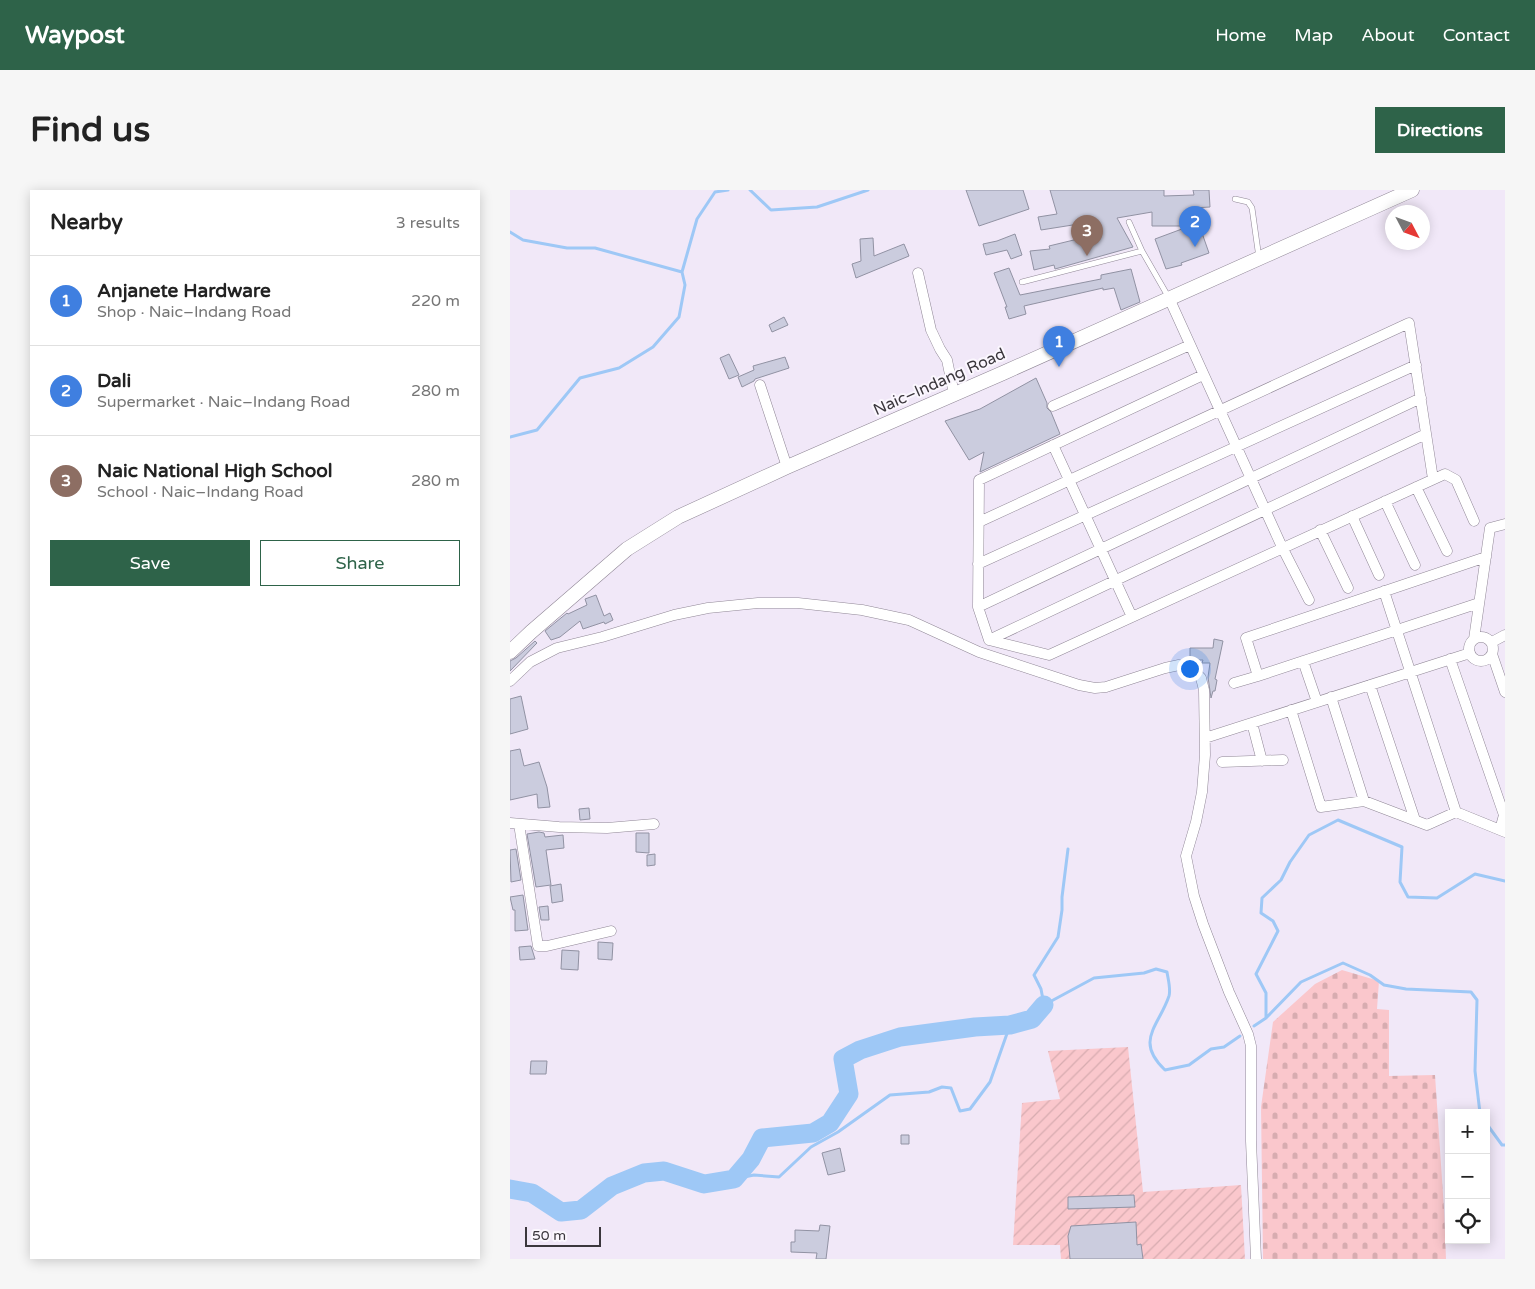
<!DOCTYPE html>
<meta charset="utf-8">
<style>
:root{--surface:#fff;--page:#f6f6f6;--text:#222;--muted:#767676;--line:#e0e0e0;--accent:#2e6349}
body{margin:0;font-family:"Varela Round",sans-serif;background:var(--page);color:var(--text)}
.controls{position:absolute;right:15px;bottom:15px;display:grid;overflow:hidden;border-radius:0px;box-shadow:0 2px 12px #0003}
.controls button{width:45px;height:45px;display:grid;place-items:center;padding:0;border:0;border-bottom:1px solid var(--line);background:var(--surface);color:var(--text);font:25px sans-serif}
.compass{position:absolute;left:875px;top:15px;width:45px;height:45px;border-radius:50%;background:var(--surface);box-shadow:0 2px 12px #0003;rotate:131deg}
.scale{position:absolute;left:15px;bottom:12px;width:76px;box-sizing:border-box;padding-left:5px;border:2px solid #3b373d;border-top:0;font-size:14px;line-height:18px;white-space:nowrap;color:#3b373d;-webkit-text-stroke:4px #fbf7fe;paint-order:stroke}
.you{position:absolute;left:679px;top:478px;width:18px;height:18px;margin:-12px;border:4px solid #fff;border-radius:50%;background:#1a73e8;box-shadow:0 0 0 8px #1a73e833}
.badge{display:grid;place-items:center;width:32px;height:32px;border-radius:50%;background:var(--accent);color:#fff;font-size:16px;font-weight:700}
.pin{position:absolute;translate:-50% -41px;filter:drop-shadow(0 1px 2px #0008)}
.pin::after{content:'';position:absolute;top:26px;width:18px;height:15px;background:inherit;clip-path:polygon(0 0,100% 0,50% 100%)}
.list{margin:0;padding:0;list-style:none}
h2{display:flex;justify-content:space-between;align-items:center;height:65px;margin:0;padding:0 20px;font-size:21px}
h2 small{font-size:16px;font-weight:400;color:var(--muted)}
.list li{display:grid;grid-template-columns:32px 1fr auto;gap:15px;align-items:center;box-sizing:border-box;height:90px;padding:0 20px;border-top:1px solid var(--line)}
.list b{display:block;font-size:19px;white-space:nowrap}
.list p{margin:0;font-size:16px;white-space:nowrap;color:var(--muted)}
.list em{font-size:16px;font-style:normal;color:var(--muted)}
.actions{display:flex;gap:10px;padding:15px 20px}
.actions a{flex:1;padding:11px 0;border:1px solid var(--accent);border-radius:0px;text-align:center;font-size:18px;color:var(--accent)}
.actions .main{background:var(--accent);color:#fff}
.icon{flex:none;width:28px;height:28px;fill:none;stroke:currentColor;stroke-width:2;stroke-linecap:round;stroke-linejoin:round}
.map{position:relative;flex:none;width:995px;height:1069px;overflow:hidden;border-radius:0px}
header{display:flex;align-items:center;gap:30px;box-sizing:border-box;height:70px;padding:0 25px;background:var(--accent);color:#fff}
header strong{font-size:24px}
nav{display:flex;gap:28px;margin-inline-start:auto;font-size:18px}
.intro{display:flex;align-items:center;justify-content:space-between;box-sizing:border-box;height:120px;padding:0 30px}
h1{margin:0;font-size:35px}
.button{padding:12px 22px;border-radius:0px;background:var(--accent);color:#fff;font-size:18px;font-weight:700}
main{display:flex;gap:30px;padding:0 30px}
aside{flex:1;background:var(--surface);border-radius:0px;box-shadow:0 2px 12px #0003}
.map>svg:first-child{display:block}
.cemetery{fill:url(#cemetery-stones)}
.garden{fill:url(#garden-furrows)}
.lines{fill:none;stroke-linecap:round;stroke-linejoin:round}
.stream{stroke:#9ec8f6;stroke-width:3}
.river{stroke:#9ec8f6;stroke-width:19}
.building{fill:#cbccde;stroke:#9192a3}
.lane-casing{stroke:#908796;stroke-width:6}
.street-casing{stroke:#908796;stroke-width:11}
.secondary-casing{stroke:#908796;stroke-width:15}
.lane{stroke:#fff;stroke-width:5}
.street{stroke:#fff;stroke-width:10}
.secondary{stroke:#fff;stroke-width:14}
.labels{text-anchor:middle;stroke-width:4;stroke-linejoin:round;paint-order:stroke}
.street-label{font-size:16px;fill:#3b373d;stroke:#fbf7fe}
</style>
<header>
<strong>Waypost</strong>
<nav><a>Home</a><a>Map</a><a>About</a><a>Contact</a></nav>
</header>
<div class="intro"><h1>Find us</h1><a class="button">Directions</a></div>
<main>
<aside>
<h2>Nearby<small>3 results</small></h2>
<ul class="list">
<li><span class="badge" style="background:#3f7fe0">1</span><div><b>Anjanete Hardware</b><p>Shop · Naic–Indang Road</p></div><em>220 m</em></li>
<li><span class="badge" style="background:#3f7fe0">2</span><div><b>Dali</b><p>Supermarket · Naic–Indang Road</p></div><em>280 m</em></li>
<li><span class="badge" style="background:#8d6e63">3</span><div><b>Naic National High School</b><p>School · Naic–Indang Road</p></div><em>280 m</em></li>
</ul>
<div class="actions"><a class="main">Save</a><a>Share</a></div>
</aside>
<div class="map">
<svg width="995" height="1069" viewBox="0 0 995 1069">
<defs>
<pattern id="cemetery-stones" width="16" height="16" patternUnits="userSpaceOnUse" patternTransform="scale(1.25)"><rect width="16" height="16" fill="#fac7cc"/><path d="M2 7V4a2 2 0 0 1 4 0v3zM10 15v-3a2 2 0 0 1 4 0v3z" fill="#d7acb0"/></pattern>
<pattern id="garden-furrows" width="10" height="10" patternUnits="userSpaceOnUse" patternTransform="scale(1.25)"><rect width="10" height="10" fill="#fac7cc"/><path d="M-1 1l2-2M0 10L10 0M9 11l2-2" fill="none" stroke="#d7acb0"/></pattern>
</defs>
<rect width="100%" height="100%" fill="#f1e8f8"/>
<path class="cemetery" d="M832 780 869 791 867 819 879 820V886L925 885 934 1019 936 1069H753L751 917 763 832 805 794Z"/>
<path class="garden" d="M618 857 633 1002 731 995 735 1069H551L550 1055H503L512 913 550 909 538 861Z"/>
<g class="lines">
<path class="stream" d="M240 0 261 20 307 17 358 0
M0 42 13 50 57 58H85L172 82
M0 247 27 240 70 188 109 178 143 157 169 127 175 95 172 82 187 29 205 2 218 0
M558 659 552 707V720L548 747 524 785 531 799 534 815 584 788 634 783 646 779 657 782C658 789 661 799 659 806 649 836 624 851 655 880L679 875 701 859 714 857 730 846
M756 828V803L746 784 768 741 763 731 751 723 752 708 771 690 780 672 799 645 828 630 892 657 890 692 898 707 927 708 965 684 995 691
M744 836 756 828 791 792 833 773 860 785 874 795 896 799 961 802 967 810 965 881 970 923
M976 933 992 955H995
M224 989 244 985 269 987 301 957 328 942 380 905 419 902 432 897 441 898 450 921 460 919 480 892 500 835"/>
<path class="river" d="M0 999 22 1003 51 1022 71 1020 102 996 134 983 154 981 194 994 224 989 241 969 252 948 303 943 320 933 339 904 333 869 350 860 390 847 465 837 500 835 522 829 534 815"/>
</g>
<path class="building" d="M456 0H513L519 19 469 36Z
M540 0H654V6L684 5 683 0H699L700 17 683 18V46L692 43 699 63 671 73 672 75 656 79 645 49 680 36H642V22L607 28 623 57 545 79 544 75 524 80 520 61 540 59 539 56 572 48 569 34 531 40 528 27 547 24Z
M505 44 512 65 501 69 497 60 476 65 473 54 487 51Z
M363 48 364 66 394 54 399 66 346 88 342 74 351 71 350 49Z
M499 78 510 105 591 89V85L621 79 630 112 611 120 604 98 593 100V98L514 116 516 124 499 129 495 117H497L484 83Z
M274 127 278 135 262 142 259 135Z
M219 164 229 185 219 189 210 168Z
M275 167 279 178 245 189 244 191 232 197 228 187 244 180 243 176Z
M526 188 537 213V218L541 222 550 244 470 282 474 262 459 270 435 231 470 219Z
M86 405 94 426 100 423 103 430 95 434 94 432 73 439 70 431 50 447 41 450 35 441 57 423 58 424 77 415 75 409Z
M704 449 713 451 705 489 707 490 705 501H703L701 508 698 487 700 473H692L693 470H680V458H703Z
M25 451 27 453 0 481V471L6 468Z
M11 506 18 539 0 544V509Z
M10 559 14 576 29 572 37 597 40 617 28 618 27 604 0 610V561Z
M79 618 80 629 70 630 69 619Z
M29 642 34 643 35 647 53 645 54 658 36 660 41 695 26 697 17 644Z
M126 643H139V663L126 662Z
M6 659 11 690 1 692 0 660Z
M145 664V675L137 676V665Z
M51 694 53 711 42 713 40 696Z
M13 705 18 740 5 741V720H3L0 707Z
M38 716 39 730H31L29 717Z
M88 752 103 753 102 770 88 769Z
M21 756 25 769 10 770 9 757Z
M52 760 69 761 68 780 51 779Z
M21 871H37L36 884H20Z
M391 945H399V954H391Z
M330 958 335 981 318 985 312 963Z
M624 1005 625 1017 558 1019V1007Z
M626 1032 627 1055 631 1054 633 1069H560L558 1046 561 1036Z
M310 1035 320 1036 316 1069H306L307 1063 281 1062V1052H285V1040L309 1041Z"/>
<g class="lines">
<defs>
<path id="lane" d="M725 9 738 12 742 18 749 68
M619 32 632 61 659 108
M512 92 632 61"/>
<path id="street" d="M408 83 421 140 430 159 437 170 444 204
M659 108 772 357 799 410
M693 185 469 290 468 417 479 450 539 465 935 284 946 290 964 331
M250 195 277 277
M543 216 680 155
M543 255 622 427
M906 297 937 361
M875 311 905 375
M842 326 869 385
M469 332 899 133 923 289
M810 340 838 398
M468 374 906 175
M874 401 946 622
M969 413 748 486 736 448 976 367
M468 417 911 208
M959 459a12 12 0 1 1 24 0a12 12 0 1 1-24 0Z
M964 449 980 338 995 334
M479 450 916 244
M982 452 995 445
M982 464 995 502
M940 469 994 625 990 640
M793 471 807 512
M0 491 20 472 47 458 92 447 164 425 198 418 248 413H288L352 420 399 430 469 462 569 495 585 498 596 497 655 478 669 475 682 479 691 488 694 500 695 565 692 602 686 632 676 666 684 706 693 734 719 802 738 844 741 856V951L746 1069
M724 493 748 486
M860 495 905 630
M821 507 854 611
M781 520 811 617 854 611 917 635 946 622 995 642
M742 533 752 571
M695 548 960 463
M712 572 773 570
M0 633 49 637 97 638 144 634
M9 634 28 756H37L101 741"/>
<path id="secondary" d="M0 462 21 442 117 359 168 327 277 277 493 183 902 0"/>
</defs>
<use href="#lane" class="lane-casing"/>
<use href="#street" class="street-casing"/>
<use href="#secondary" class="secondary-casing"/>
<use href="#lane" class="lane"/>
<use href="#street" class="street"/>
<use href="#secondary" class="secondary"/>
</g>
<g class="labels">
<g class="street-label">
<text transform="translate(429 191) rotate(-24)" y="6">Naic–Indang Road</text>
</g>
</g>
</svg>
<div class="controls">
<button>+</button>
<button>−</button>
<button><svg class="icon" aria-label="locate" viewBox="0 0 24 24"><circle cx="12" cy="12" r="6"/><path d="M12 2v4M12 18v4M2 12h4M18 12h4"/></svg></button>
</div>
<svg class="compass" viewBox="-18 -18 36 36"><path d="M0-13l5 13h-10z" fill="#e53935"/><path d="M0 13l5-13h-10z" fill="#767676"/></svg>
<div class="scale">50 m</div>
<div class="you"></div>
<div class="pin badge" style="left:549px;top:177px;background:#3f7fe0">1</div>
<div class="pin badge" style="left:685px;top:57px;background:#3f7fe0">2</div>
<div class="pin badge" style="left:577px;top:66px;background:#8d6e63">3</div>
</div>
</main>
